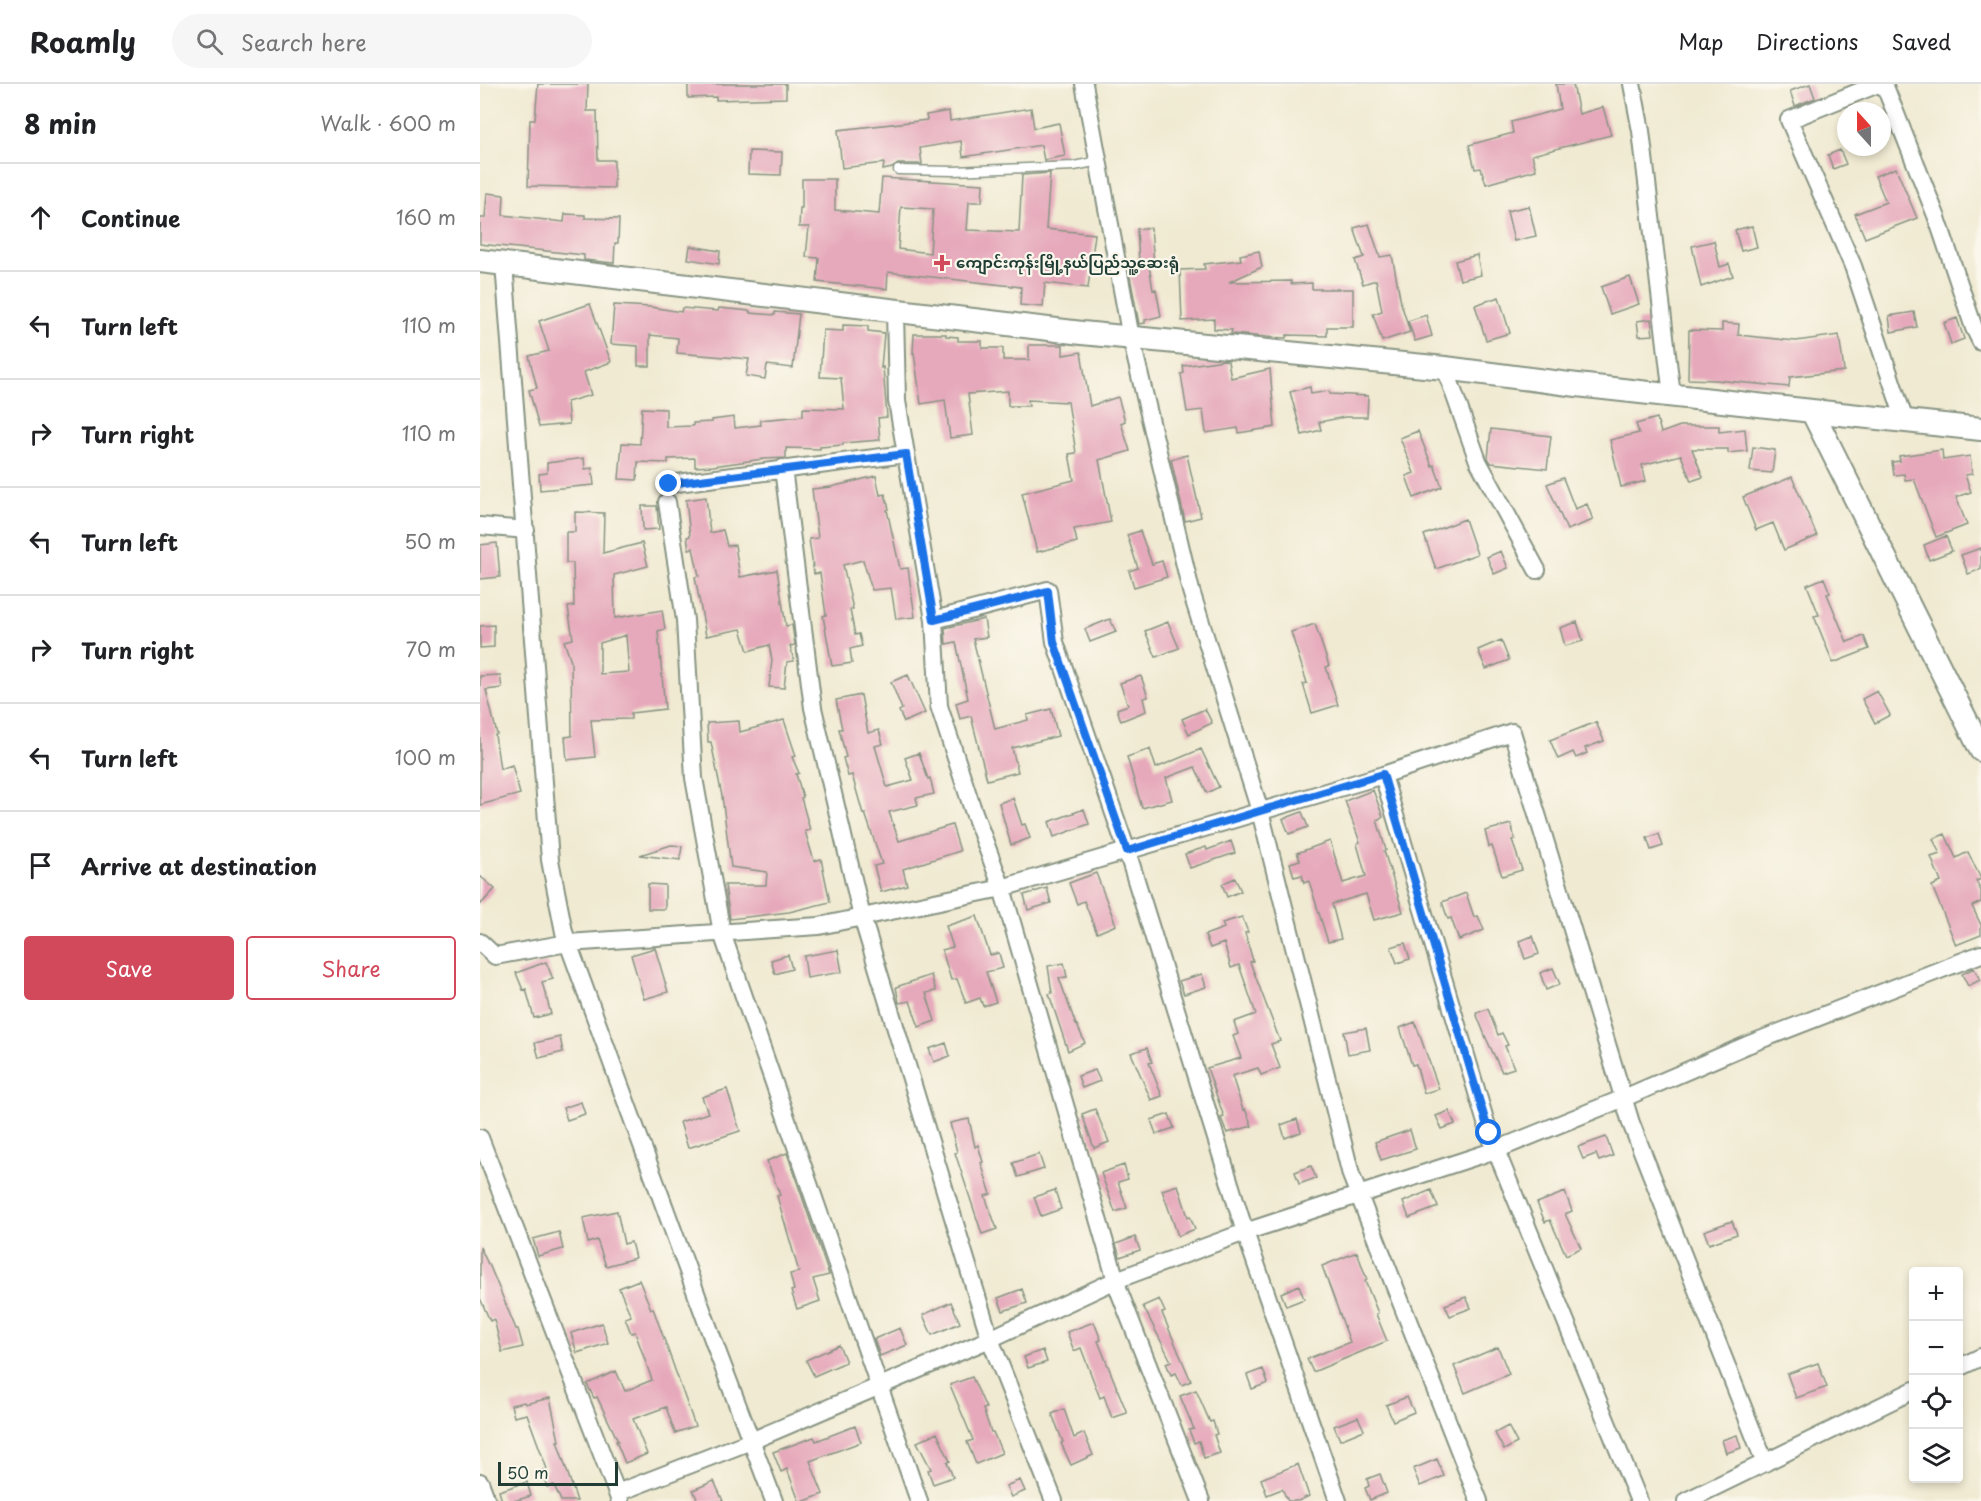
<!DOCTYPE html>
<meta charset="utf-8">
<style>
:root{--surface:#fff;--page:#f6f6f6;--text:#202124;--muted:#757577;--line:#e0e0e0;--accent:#d1495b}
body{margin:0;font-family:"Playpen Sans","Noto Sans Myanmar",sans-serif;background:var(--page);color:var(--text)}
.controls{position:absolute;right:18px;bottom:18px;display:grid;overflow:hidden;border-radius:6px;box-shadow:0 3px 9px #0003}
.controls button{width:54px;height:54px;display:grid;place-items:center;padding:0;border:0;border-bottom:2px solid var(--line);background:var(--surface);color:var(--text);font:30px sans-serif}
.compass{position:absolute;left:1357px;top:18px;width:54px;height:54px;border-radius:50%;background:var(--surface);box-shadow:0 3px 9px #0003;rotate:339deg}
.scale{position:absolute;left:18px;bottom:15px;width:120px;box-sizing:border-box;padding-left:6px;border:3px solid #1f3d34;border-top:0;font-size:16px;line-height:21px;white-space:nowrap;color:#1f3d34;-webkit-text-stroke:4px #fbf7ec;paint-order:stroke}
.stop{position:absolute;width:18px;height:18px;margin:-14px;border:4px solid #1a73e8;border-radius:50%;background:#fff}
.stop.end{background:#1a73e8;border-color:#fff;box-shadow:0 2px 6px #0008}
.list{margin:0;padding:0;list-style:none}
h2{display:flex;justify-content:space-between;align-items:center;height:78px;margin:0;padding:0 24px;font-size:26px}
h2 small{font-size:20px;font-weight:400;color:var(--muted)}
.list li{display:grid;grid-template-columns:39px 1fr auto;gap:18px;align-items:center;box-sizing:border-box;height:108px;padding:0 24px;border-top:2px solid var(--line)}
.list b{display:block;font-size:22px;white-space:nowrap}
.list em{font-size:20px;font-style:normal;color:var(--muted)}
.actions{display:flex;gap:12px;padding:18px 24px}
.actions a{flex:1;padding:14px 0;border:2px solid var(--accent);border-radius:6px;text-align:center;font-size:21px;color:var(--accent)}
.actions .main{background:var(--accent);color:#fff}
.icon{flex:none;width:33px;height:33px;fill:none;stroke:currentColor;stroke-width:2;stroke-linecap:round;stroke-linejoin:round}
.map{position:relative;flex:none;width:1501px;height:1417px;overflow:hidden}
header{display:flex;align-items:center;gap:36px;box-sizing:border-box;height:84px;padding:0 30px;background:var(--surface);border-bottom:2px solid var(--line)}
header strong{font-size:28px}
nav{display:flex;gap:33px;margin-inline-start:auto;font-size:21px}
.search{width:420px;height:54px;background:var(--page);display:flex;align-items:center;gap:15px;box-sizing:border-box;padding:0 21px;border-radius:33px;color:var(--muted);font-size:22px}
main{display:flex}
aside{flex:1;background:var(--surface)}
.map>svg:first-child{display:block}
.building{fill:#e6a9bb;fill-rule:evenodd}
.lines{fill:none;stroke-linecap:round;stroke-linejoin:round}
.lane-casing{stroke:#889483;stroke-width:11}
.street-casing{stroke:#889483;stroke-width:20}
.secondary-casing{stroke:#889483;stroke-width:26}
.lane{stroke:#fff;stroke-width:8}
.street{stroke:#fff;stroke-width:16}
.secondary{stroke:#fff;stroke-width:22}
.route{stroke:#1a73e8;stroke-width:8}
.poi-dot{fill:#d1495b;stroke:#fbf7ec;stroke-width:2}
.labels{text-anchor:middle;stroke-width:4.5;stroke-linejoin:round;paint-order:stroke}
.poi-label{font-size:15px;font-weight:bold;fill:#1f3d34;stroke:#fbf7ec;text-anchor:start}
</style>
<header>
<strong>Roamly</strong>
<div class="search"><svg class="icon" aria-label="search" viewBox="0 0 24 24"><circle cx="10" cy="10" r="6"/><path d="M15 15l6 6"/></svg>Search here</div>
<nav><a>Map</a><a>Directions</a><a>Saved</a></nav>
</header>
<main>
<aside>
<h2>8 min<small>Walk · 600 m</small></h2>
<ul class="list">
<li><svg class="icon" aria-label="ahead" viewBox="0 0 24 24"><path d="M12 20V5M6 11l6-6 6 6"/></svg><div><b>Continue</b></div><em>160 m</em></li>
<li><svg class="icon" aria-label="left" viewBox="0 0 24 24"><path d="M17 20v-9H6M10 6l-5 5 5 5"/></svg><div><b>Turn left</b></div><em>110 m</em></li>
<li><svg class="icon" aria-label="right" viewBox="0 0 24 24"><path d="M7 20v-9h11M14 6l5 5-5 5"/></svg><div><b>Turn right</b></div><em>110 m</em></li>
<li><svg class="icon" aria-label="left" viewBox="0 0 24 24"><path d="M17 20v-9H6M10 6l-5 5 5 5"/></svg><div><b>Turn left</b></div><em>50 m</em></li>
<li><svg class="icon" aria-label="right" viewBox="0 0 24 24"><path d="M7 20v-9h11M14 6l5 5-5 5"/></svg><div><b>Turn right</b></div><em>70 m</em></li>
<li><svg class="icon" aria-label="left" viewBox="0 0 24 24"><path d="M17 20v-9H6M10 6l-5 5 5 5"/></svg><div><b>Turn left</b></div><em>100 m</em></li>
<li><svg class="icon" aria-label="arrive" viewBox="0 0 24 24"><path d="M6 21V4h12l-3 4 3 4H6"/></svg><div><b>Arrive at destination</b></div></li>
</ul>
<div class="actions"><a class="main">Save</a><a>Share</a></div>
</aside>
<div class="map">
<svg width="1501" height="1417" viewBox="0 0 1501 1417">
<rect width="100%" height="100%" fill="#fbf7ec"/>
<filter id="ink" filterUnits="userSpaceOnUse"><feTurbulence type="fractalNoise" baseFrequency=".0167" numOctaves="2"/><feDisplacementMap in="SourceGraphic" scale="12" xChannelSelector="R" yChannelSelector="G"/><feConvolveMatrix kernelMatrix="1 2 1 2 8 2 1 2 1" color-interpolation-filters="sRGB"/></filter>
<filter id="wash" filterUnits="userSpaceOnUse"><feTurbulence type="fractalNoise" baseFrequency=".008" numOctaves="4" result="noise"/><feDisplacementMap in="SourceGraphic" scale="24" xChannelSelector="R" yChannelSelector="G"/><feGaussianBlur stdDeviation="1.35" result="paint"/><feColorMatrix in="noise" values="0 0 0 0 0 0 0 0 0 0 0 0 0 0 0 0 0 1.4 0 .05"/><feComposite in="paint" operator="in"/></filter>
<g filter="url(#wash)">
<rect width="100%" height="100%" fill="#f0ead2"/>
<g id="blocks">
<path class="building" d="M58 0H108L107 27H117L118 76H134V104L48 102 50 36H55Z
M208 0H306V14L236 16V13L208 14Z
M1076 0H1093L1099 30 1123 23 1131 51 1052 71 1056 86 1006 100 1001 84 995 85 989 61 1033 49 1031 38 1080 25Z
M1330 0 1335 14 1315 22 1310 7Z
M551 24 554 44 579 39 585 72 564 76 561 61 483 73 481 57 440 64 442 80H418L412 84 403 86 404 79 362 84 358 46 447 36 446 31 469 27 470 37Z
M1360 66 1366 80 1353 85 1348 71Z
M269 67 302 68 301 91 268 90Z
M1416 84 1437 134 1385 154 1375 130 1406 118 1395 92Z
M570 89 566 145 615 150 608 204 565 199 563 223 540 221 541 203 408 188 407 205 337 198 339 174 326 173 329 143H319L320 124H322V95H355V126L399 130 402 94 503 100 502 118H489L487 146 539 148 542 91ZM421 123 453 125 450 169 418 165Z
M7 109 24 111 23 131 84 138 85 130 105 131V134L139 135 138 159H135L134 179 104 176V171L0 160V134H5Z
M1049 122 1056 152 1034 157 1027 127Z
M889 140 900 173 912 171 921 219 930 248 902 257 893 230 902 227 896 196 883 200 875 176 884 173 874 144Z
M1272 142 1277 163 1261 167 1255 146Z
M671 144 674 180 669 181 673 206 676 205 681 232 665 236V239L659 240 648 182 659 179 657 145Z
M1234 157 1240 183 1249 180 1253 192 1221 203 1212 162Z
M210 162 240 167 239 180 208 175Z
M779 167 782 183 749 198 811 197V200L832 199V205H873V243H847V252L807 251 806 254 787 253 751 250 752 246 734 245V235L702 237 700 186 725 185 724 180 761 176 760 171Z
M997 171 1001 191 980 196 975 177Z
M1150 193 1159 220 1130 230 1121 203Z
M1019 213 1030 249 1006 256 995 221Z
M110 220 131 278 104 288 111 311 87 318 89 340 59 343 49 306 57 304 49 272 69 267 59 237Z
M134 221 171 223 201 228 202 224 238 227 239 224 270 227V229L295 231V228L319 230 313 284 287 281 285 295 266 292 269 275 197 269 198 254 170 251V282H158V262L131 260Z
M1434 228 1437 243 1411 248 1409 232Z
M946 231 952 252 935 257 928 237Z
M1477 234 1484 255 1471 260 1464 239Z
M1171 235 1173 251 1159 252 1157 237Z
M1242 239 1259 240 1258 251 1316 257 1359 251 1364 287 1310 293 1309 303 1235 296 1208 295 1209 246 1242 247Z
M363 241 388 242V247L404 249 401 284 403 283 407 333 398 334 400 356 363 359V361L340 363V365L306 364V374L283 375 233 382 215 383V374L188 375V379L158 378 157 396 139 395 142 359 160 360 162 324 186 325V343L213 342V339L232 338V336L254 333 255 344 281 341 280 336 323 332V324L364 325 361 294 340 293 343 246 363 247Z
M434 250H466V252L478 253V257H502V264H523V276H549V261H583V271L601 268 610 322 638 313 645 337 641 339 650 367 619 376 631 438 594 445 597 458 557 468 542 409 594 396 589 370 596 369 588 318 548 316 549 322H528V307L488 310 493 351 470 354 465 316 441 320 434 269H433Z
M744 276 748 277 751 294 790 285 795 343 759 349 758 344 726 349 723 326 707 328 701 290 704 289 703 282Z
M830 303 831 310 849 307 850 310 888 312 887 333H865L839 338 841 346 822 351 810 308Z
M1177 334 1181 349 1200 342H1239V348L1265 345 1267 367 1248 369V365H1212L1223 393 1211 397 1201 371 1162 381 1166 397 1141 403 1130 356 1159 349 1156 340Z
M1011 345 1071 352 1067 385 1011 379 1008 374Z
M938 347 952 382 954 381 962 403 934 414 926 392 934 389 920 354Z
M1273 363 1295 366 1292 389 1270 387Z
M1462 366 1463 376 1490 372 1492 390 1485 391 1491 408 1476 413 1487 441 1456 453 1434 395 1425 396 1424 390 1414 391 1412 378 1420 377 1419 372Z
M707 371 721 433 705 437 691 375Z
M104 374 105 385 112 384 114 401 60 406 59 390 67 389V379Z
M396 392 400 411 405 410 409 425 407 426 420 485 428 484 435 533 416 535 411 504 392 506 383 476 363 481 373 525 370 526 375 551 379 550 382 562 370 565 372 579 352 582 343 532 346 531 340 489 334 490 329 455 338 454 332 405 351 403Z
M1312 393 1337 452 1304 466 1293 439 1276 446 1263 413Z
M1083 394 1095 425 1107 420 1113 436 1087 446 1067 400Z
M226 413 230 449 243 446 247 462 255 461 260 493 297 486 306 542 312 541 315 561 310 562 314 577 307 578 304 604 289 603 292 576 289 561 268 567 261 545 226 552 215 493 219 492 213 464 209 465 207 453 210 452 206 416Z
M162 422H177L179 445 163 446Z
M95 428 124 429 123 469 162 459 168 482 134 491 135 534 182 526 185 545 178 547 185 625 151 629V635L111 636 115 673 87 676 85 653 92 652 91 578 84 557 93 555 88 523 94 522 93 479H86V448H95ZM146 551 149 588 120 590V559Z
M985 435 997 470 956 485 944 451Z
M660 447 672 480 682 477 687 493 654 503 649 487 658 484 647 451Z
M1466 452 1472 467 1449 476 1444 461Z
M17 459 20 493 0 495V461Z
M1501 464V485L1488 490 1481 471Z
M1021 467 1028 484 1014 490 1007 473Z
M1344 494 1350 509 1347 510 1367 558 1384 552 1389 565 1353 579 1334 532 1339 531 1327 501Z
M504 535 507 553 493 555 515 645 548 636 547 631 571 625 578 652 532 664 538 688 507 696 491 632 480 635 476 619 488 615 476 558 466 560 465 544Z
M630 535 636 548 610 558 605 545Z
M688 538 699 564 676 573 665 547Z
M1097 538 1103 557 1085 562 1080 544Z
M835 540 849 582 846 583 858 621 832 629 823 600 827 599 811 548Z
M14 541V563L0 564V542Z
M1021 556 1029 576 1006 585 998 566Z
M20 591 22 604 6 606 17 650 15 651 20 685 32 681 40 710 0 721V592Z
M428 591 445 629 424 638 419 627 422 625 411 598Z
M661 592 668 613 663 614 666 627 641 637 637 625 648 621 640 599Z
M1397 607 1410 631 1395 639 1382 615Z
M381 611 388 649 399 646 403 660 395 662 407 703 433 696 425 674 439 669 448 695 450 694 454 710 436 714 438 721 409 728 419 757 472 741 480 767 423 785 427 801 401 808 394 782 402 780 385 729 383 730 372 691 368 692 363 674 366 673 359 645H362L356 616Z
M725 625 732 639 709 650 702 635Z
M304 636 316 672 312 673 319 689 316 690 323 713 321 714 330 746 325 747 334 777 341 775 350 818 309 828 250 835 245 801H286L287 788 251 783 242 712 231 658H228L227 639 259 637 260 648Z
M1116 638 1124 657 1105 664 1107 669 1096 674 1093 668 1078 675 1070 656Z
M670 665 676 684 721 665 739 703 727 709 715 683 686 694 692 716 662 724 647 673Z
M893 706 903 733 897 736 906 766 904 767 923 828 894 836 886 810 852 820 861 855 848 858 829 797 824 799 822 791 814 793 810 779 820 776 817 769 850 757 863 799 886 792 877 760 880 758 865 717Z
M533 714 542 741 545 740 550 754 531 761 519 719Z
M604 725 609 740 574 753 569 738Z
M822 728 828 743 809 750 803 735Z
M1031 740 1035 755 1032 756 1042 786 1022 792 1012 762 1009 763 1005 747Z
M1179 750 1183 762 1171 766 1167 754Z
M1465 750 1476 774 1488 768 1501 795 1496 797 1501 807V818L1492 822 1501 841V851L1476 861 1452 802 1461 798 1451 773 1460 770 1453 755Z
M751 757 755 769 710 784 705 770 726 763 727 766Z
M191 761 202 762 200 776 160 771Z
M616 789 636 841 617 849 604 817 597 820 589 799Z
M0 792 15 805 0 821Z
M755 794 761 807 747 813 742 800Z
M168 800 185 801V825H168Z
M567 804 571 819 548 826 544 811Z
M986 809 994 833 998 832 1004 846 979 856 971 834 968 835 962 818Z
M497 832 510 871 519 869 523 884 506 888 516 918 503 922 500 914 486 919 477 895 471 896 462 866 473 863 466 842Z
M762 833 768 848 765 849 773 877 770 878 800 957 791 960 800 984 781 991 778 984 752 992 763 1026 765 1025 772 1042 747 1049 741 1034 744 1033 727 984 761 974 753 952 758 950 754 938 776 930 759 881 751 884 744 859 730 864 725 851 744 844 742 839Z
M1053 852 1059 870 1045 875 1039 857Z
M925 859 930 875 917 879 911 863Z
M175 864 188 908 164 915 151 871Z
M358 866 362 888 327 894 324 872Z
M308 871 312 885 295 890 291 876Z
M66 878 73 895 62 898 71 930 54 934 46 905 43 906 36 889Z
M584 879 587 893 579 894 596 941H597L605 959 588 967 569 910 572 909 568 882Z
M1073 884 1080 900 1066 906 1060 889Z
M1494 884 1500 896 1488 902 1482 890Z
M722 890 726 903 704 910 699 897Z
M451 891 456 907 446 909 455 937 439 943 430 917 419 919 416 903Z
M1008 925 1018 951 1022 949 1028 961 1025 962 1034 984 1022 988 1006 954 996 929Z
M935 938 959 1005 944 1009 936 980 932 981 920 944Z
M886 944 890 966 868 970 864 948Z
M80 953 83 968 59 974 55 959Z
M466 959 470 972 454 978 449 965Z
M667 964 672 978 669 979 682 1012 671 1016 651 969Z
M615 986 620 997 602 1004 598 992Z
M247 1005 260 1047 208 1064 200 1038 228 1029 222 1013Z
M101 1018 105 1030 87 1036 83 1024Z
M615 1025 629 1058 614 1064 602 1030Z
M969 1027 975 1040 962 1045 956 1032Z
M689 1030 694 1044 676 1050 671 1036Z
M489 1035 495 1063 498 1061 503 1078 501 1079 511 1110 505 1112 517 1145 502 1150 475 1069 477 1068 470 1039Z
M817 1035 821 1048 805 1054 801 1041Z
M930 1046 936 1065 901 1076 895 1058Z
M1126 1053 1133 1072 1119 1077 1116 1070 1103 1075 1098 1063Z
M307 1069 349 1191 333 1195 340 1217 317 1225 311 1207 314 1206 310 1190 319 1188 297 1112 300 1111 287 1077Z
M559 1070 564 1085 538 1093 533 1079Z
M644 1081 648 1095 638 1098 647 1124 635 1128 621 1089Z
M831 1082 836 1094 819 1100 815 1088Z
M698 1101 708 1133 710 1132 715 1145 698 1152 682 1106Z
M575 1106 581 1125 561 1132 554 1113Z
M951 1106 958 1123 929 1134 923 1118Z
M1085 1108 1092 1127 1085 1130 1101 1164 1086 1171 1070 1136 1065 1138 1057 1119Z
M137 1127 144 1160 151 1158 155 1174 126 1182 117 1156 108 1159 103 1134Z
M1252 1137 1257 1150 1229 1160 1224 1147Z
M79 1148 83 1165 58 1172 53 1155Z
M655 1153 660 1166 640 1173 636 1160Z
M0 1163 8 1180H9L36 1245H38L43 1263 22 1268 14 1235 10 1237 0 1214Z
M877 1168 887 1196 885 1197 898 1229 896 1230 907 1257 833 1288 827 1275 870 1258 842 1182Z
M159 1196 171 1225 173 1224 215 1342 195 1349 186 1323 153 1335 167 1370 145 1379 136 1357H138L117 1313 114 1314 107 1300 136 1287 145 1307 172 1296 155 1248 151 1249 145 1234 151 1232 139 1204Z
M819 1201 824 1215 806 1222 801 1209Z
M542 1205 547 1219 523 1227 518 1214Z
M986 1213 991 1224 970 1232 965 1221Z
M679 1215 685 1228 682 1229 711 1297 702 1301 696 1289 691 1291 686 1279 691 1277 663 1222Z
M471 1218 480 1239 452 1251 443 1231Z
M614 1238 621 1256 618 1257 647 1329 632 1334 624 1312 620 1314 601 1264 594 1267 587 1248Z
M122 1239 128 1259 97 1269 91 1249Z
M420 1244 427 1261 400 1272 394 1255Z
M359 1261 366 1278 334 1292 326 1276Z
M1018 1263 1029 1290 985 1309 974 1282Z
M563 1266 567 1278 548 1284 544 1273Z
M1338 1279 1347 1303 1316 1314 1307 1290Z
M783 1285 788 1299 772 1305 767 1291Z
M492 1293 506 1324 503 1325 511 1348H513L522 1369 496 1380 487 1358 493 1356 470 1301Z
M716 1306 730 1338 733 1337 737 1350 734 1351 740 1369 724 1374 719 1357 714 1359 709 1346 714 1345 700 1312Z
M927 1313 934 1328 913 1337 906 1321Z
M70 1314 79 1357H77L97 1417H81L74 1401 67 1403 62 1387 67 1385 47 1330 34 1333 31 1321 44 1318 45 1320Z
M584 1325 594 1354 604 1349 613 1371 591 1381 581 1359 583 1358 572 1330Z
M878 1333 884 1346 860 1356 854 1342Z
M375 1342 381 1358 330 1377 343 1410 325 1417H319L307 1385 301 1388 293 1368 334 1353 336 1357Z
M1028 1342 1037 1359 1024 1366 1015 1349Z
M457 1349 470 1377 467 1378 473 1393 453 1400 448 1386 451 1385 437 1358Z
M1257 1351 1261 1364 1246 1369 1242 1356Z
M957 1375 964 1392 940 1402 933 1385Z
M818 1380 829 1412 818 1417H808L802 1405 787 1411 781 1395Z
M900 1390 907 1409 890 1416 885 1404 889 1402 887 1395Z
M540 1396 545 1407 531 1413 526 1402Z
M234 1397 243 1417H218L213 1406Z
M47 1398 51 1412 34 1417H22L19 1407Z"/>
</g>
</g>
<g filter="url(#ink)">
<use href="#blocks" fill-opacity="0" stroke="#889483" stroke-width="1.5"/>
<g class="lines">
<defs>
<path id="lane" d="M418 86 474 87 594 82 619 77"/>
<path id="street" d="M604 0 651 254 711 507 780 727 871 1091 999 1417
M1152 0 1161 47 1192 312
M1398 0 1309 36 1373 182 1425 337
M1404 0 1457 134 1494 244 1501 258
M24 180 70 776 84 848 239 1272 294 1417
M415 226 417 317 454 536 459 622 492 723 522 804 639 1207 721 1417
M965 284 998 377 1057 486
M303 384 333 624 382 833 510 1255 574 1417
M189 400 426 370
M187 418 205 536 214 694 242 849 439 1417
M0 442 46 446
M454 536 568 506 575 558 647 767 765 1148 858 1417
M903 691 1009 1049 1159 1417
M0 858 15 872 88 859 339 842 522 804 903 691 1032 648 1151 1039 1285 1379
M0 1054 140 1417
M1478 1284 1501 1273
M0 1398 7 1417
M137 1409 271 1357 510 1255 636 1196 765 1148 1016 1066 1144 1014 1267 961 1501 870
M1206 1417 1434 1306"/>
<path id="secondary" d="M0 177 602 249 965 284 1097 301 1332 327 1501 666
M1332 327 1501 345"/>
</defs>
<use href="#lane" class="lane-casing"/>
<use href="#street" class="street-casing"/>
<use href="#secondary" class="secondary-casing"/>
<use href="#lane" class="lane"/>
<use href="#street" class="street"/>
<use href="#secondary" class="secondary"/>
</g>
</g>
<g class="lines" filter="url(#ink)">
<path class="route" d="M189 400 426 370 454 536 568 507 574 558 647 767 903 690 1009 1049"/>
</g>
<path class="poi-dot" d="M459 170h6v6h6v6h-6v6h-6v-6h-6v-6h6z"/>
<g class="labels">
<g class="poi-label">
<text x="476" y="184">ကျောင်းကုန်းမြို့နယ်ပြည်သူ့ဆေးရုံ</text>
</g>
</g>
</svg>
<div class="controls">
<button>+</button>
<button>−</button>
<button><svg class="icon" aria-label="locate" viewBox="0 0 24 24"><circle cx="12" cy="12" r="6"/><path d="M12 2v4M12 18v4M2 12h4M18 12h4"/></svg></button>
<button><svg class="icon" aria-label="layers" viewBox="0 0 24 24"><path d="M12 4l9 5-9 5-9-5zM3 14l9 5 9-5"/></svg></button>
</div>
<svg class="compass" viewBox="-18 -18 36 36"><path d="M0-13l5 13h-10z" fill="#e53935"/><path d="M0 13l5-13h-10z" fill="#757577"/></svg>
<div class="scale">50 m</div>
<div class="stop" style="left:1009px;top:1049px"></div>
<div class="stop end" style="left:189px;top:400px"></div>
</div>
</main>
